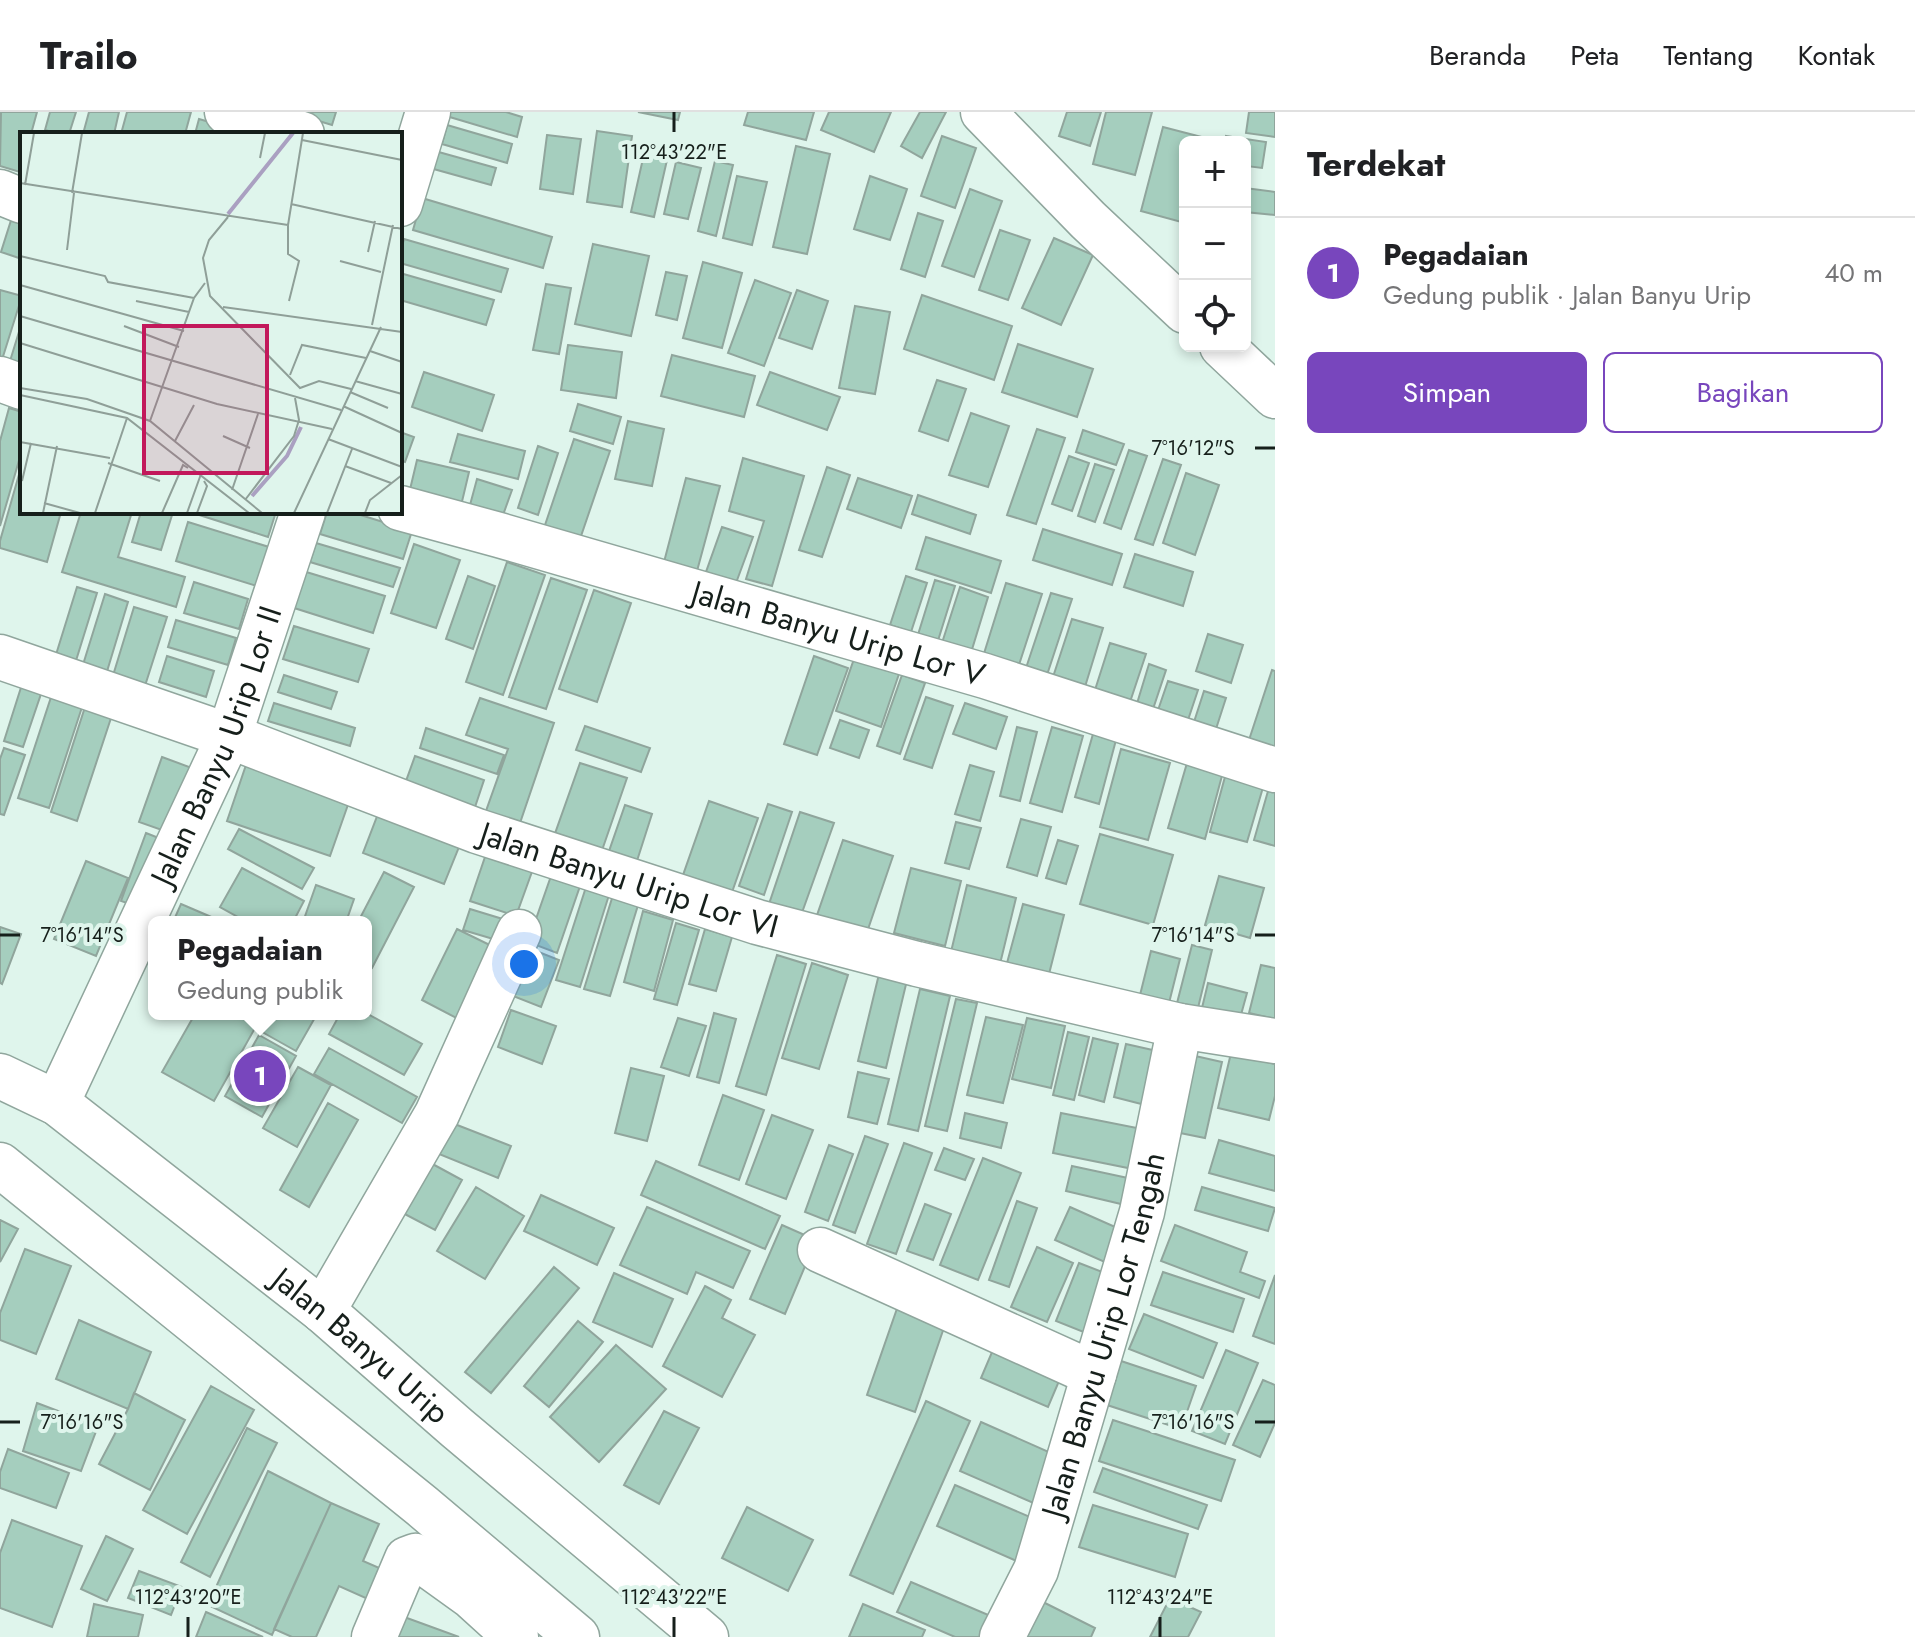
<!DOCTYPE html>
<html lang="id">
<meta charset="utf-8">
<style>
:root{--surface:#fff;--page:#f2f2f2;--text:#202124;--muted:#757577;--line:#e0e0e0;--accent:#7846bd}
body{margin:0;font-family:Jost,sans-serif;background:var(--page);color:var(--text)}
.controls{position:absolute;right:24px;top:24px;display:grid;overflow:hidden;border-radius:12px;box-shadow:0 4px 12px #0003}
.controls button{width:72px;height:72px;display:grid;place-items:center;padding:0;border:0;border-bottom:2px solid var(--line);background:var(--surface);color:var(--text);font:40px sans-serif}
.you{position:absolute;left:524px;top:852px;width:28px;height:28px;margin:-20px;border:6px solid #fff;border-radius:50%;background:#1a73e8;box-shadow:0 0 0 12px #1a73e833}
.badge{display:grid;place-items:center;width:52px;height:52px;border-radius:50%;background:var(--accent);color:#fff;font-size:26px;font-weight:700}
.pin{position:absolute;translate:-50% -50%;border:4px solid #fff;box-shadow:0 2px 8px #0006}
.popup{position:absolute;left:148px;top:804px;width:224px;height:104px;box-sizing:border-box;display:grid;place-content:center;border-radius:12px;background:var(--surface);filter:drop-shadow(0 2px 6px #0005);font-size:26px;white-space:nowrap;color:var(--muted)}
.popup b{font-size:30px;color:var(--text)}
.popup::after{content:'';position:absolute;left:50%;top:100%;margin-left:-16px;border:16px solid transparent;border-top-color:var(--surface)}
.list{margin:0;padding:0;list-style:none}
h2{display:flex;justify-content:space-between;align-items:center;height:104px;margin:0;padding:0 32px;font-size:34px}
h2 small{font-size:26px;font-weight:400;color:var(--muted)}
.list li{display:grid;grid-template-columns:52px 1fr auto;gap:24px;align-items:center;box-sizing:border-box;height:112px;padding:0 32px;border-top:2px solid var(--line)}
.list b{display:block;font-size:30px;white-space:nowrap}
.list p{margin:0;font-size:26px;white-space:nowrap;color:var(--muted)}
.list em{font-size:26px;font-style:normal;color:var(--muted)}
.actions{display:flex;gap:16px;padding:24px 32px}
.actions a{flex:1;padding:18px 0;border:2px solid var(--accent);border-radius:12px;text-align:center;font-size:28px;color:var(--accent)}
.actions .main{background:var(--accent);color:#fff}
.icon{flex:none;width:44px;height:44px;fill:none;stroke:currentColor;stroke-width:2;stroke-linecap:round;stroke-linejoin:round}
.map{position:relative;flex:none;width:1275px;height:1525px;overflow:hidden}
header{display:flex;align-items:center;gap:48px;box-sizing:border-box;height:112px;padding:0 40px;background:var(--surface);border-bottom:2px solid var(--line)}
header strong{font-size:38px}
nav{display:flex;gap:44px;margin-inline-start:auto;font-size:28px}
main{display:flex}
aside{flex:1;background:var(--surface)}
.map>svg:first-child{display:block}
.building{fill:#a5cebe;stroke:#90a59c;stroke-width:2}
.lines{fill:none;stroke-linecap:round;stroke-linejoin:round}
.minor-casing{stroke:#90a69d;stroke-width:47}
.secondary-casing{stroke:#90a69d;stroke-width:47}
.minor{stroke:#fff;stroke-width:44}
.secondary{stroke:#fff;stroke-width:44}
.ticks{fill:none;stroke:#161f1b;stroke-width:3}
.labels{text-anchor:middle;stroke-width:8;stroke-linejoin:round;paint-order:stroke}
.street-label{font-size:32px;fill:#161f1b;stroke:#dff5ec}
.inset-river{fill:none;stroke:#aaa0c1;stroke-width:4}
.inset-road{fill:none;stroke:#8f9f98;stroke-width:2}
.view{fill:#c2185b;fill-opacity:0.15;stroke:#c2185b;stroke-width:4}
.inset-edge{fill:none;stroke:#161f1b;stroke-width:4}
.ticks-label{font-size:20px;text-anchor:middle;fill:#161f1b;stroke:#dff5ec;stroke-width:8;stroke-linejoin:round;paint-order:stroke}
</style>
<header>
<strong>Trailo</strong>
<nav><a>Beranda</a><a>Peta</a><a>Tentang</a><a>Kontak</a></nav>
</header>
<main>
<div class="map">
<svg width="1275" height="1525" viewBox="0 0 1275 1525">
<rect width="100%" height="100%" fill="#dff5ec"/>
<path class="building" d="M1 0H37L31 22H22V52L20 60 0 54Z
M50 0H76L69 22H59L45 18Z
M89 0H119L114 22H83Z
M127 0H191L185 22H121Z
M311 0H336L332 13 309 6Z
M444 0H506L522 5 517 25 443 3Z
M638 0H680L678 8Z
M748 0H814L806 28 744 13Z
M829 0H891L874 40 821 18Z
M920 0H946L922 46 901 34Z
M1067 0H1101L1090 34 1059 24Z
M1106 0H1152L1135 63 1093 52Z
M1249 0H1275V25L1246 21Z
M199 7 251 22H195Z
M447 13 512 32 507 51 442 32Z
M1163 15 1217 29 1185 30V111L1141 99Z
M597 19 632 24 622 95 587 90Z
M547 23 581 27 573 82 540 77Z
M942 24 976 36 955 96 921 84Z
M1226 24 1266 30 1262 56 1247 54 1245 66V30H1225Z
M796 34 830 42 807 142 773 135Z
M435 39 496 56 491 73 430 56Z
M644 42 667 48 654 105 631 100Z
M715 49 733 53 716 124 698 119Z
M676 50 701 56 688 107 664 102Z
M737 64 767 70 752 133 723 126Z
M870 64 907 77 890 128 854 117Z
M1245 76 1275 80V103L1245 100Z
M970 77 1002 89 974 165 942 154Z
M422 86 552 125 543 156 413 118Z
M918 101 943 109 925 165 901 157Z
M13 102 22 105V147L1 140Z
M1000 118 1030 128 1008 188 979 178Z
M1054 126 1093 143 1061 213 1022 196Z
M404 127 508 157 501 180 400 151V142Z
M593 132 649 144 631 224 575 212Z
M703 150 742 161 722 236 683 226Z
M666 160 687 164 677 208 656 203Z
M400 161 494 188 486 213 400 188Z
M755 168 791 181 764 254 728 241Z
M546 172 571 176 559 242 533 238Z
M0 178 22 184 1 251 0 250Z
M797 178 828 189 812 237 779 226Z
M922 183 1012 214 994 268 904 237Z
M855 194 890 200 875 282 839 276Z
M22 210V253L10 249Z
M1018 232 1093 257 1077 305 1002 280Z
M568 233 622 240 616 286 561 278Z
M672 243 755 264 744 305 661 284Z
M424 260 494 283 482 319 412 295Z
M770 260 840 285 827 318 757 293Z
M937 268 966 277 948 329 919 319Z
M578 292 621 305 613 332 570 319Z
M9 296 22 300V338L0 414V329Z
M971 301 1009 314 988 375 949 363Z
M628 309 664 317 652 374 615 367Z
M1037 317 1065 326 1036 412 1007 403Z
M1083 318 1124 332 1116 353 1076 340Z
M400 320 414 325 405 350 400 348Z
M458 322 525 339 518 367 450 350Z
M574 327 610 339 580 427 544 416Z
M538 334 558 341 538 403 518 396Z
M1129 338 1147 344 1121 417 1104 411Z
M1069 344 1089 351 1072 399 1052 392Z
M743 346 804 364 772 474 746 467 764 409 729 399Z
M1163 347 1181 353 1153 433 1135 427Z
M417 348 469 360 460 398 408 386Z
M22 352V400H61L47 450 0 436V429Z
M1095 352 1114 358 1095 410 1078 404Z
M827 355 850 363 822 445 799 438Z
M1186 361 1219 373 1195 443 1163 431Z
M686 366 720 374 697 459 664 450Z
M858 366 912 384 901 416 847 397Z
M477 367 512 378 503 403 470 393Z
M918 383 976 403 970 422 912 402Z
M81 400H132L118 445 185 465 176 495 62 460Z
M141 400H173L161 438 132 430Z
M190 400H264L275 403 268 425Z
M327 400H351L412 419 403 447 320 422Z
M188 410 269 435 257 474 176 449Z
M722 415 753 425 736 471 706 460Z
M1043 417 1122 442 1112 473 1033 448Z
M926 425 1001 449 991 481 916 457Z
M316 431 400 456 393 475 310 450Z
M414 432 460 448 436 516 391 501Z
M1135 442 1193 460 1183 494 1124 475Z
M507 450 545 463 503 583 466 570Z
M303 459 385 484 373 521 291 495Z
M468 464 495 474 473 537 446 527Z
M906 464 927 471 911 520 890 513Z
M551 466 587 478 546 597 509 585Z
M935 468 955 474 936 535 916 529Z
M194 470 248 487 239 517 184 501Z
M1006 471 1042 482 1016 562 981 551Z
M77 475 97 481 74 555 54 549Z
M960 475 988 485 970 544 941 534Z
M594 478 631 491 597 590 559 577Z
M1051 481 1072 487 1045 569 1024 562Z
M105 482 128 490 105 566 81 559Z
M134 495 167 505 143 580 111 570Z
M1072 507 1103 516 1084 578 1052 568Z
M176 508 236 526 228 553 168 535Z
M294 514 369 537 358 570 283 547Z
M1208 522 1243 533 1231 571 1196 559Z
M1110 531 1146 542 1129 593 1094 581Z
M167 544 214 559 206 585 159 570Z
M814 544 848 556 817 643 784 632Z
M855 544 900 559 881 615 836 599Z
M1149 552 1166 558 1151 603 1135 598Z
M1272 558 1275 559V636L1249 628Z
M284 563 337 580 331 597 278 580Z
M902 563 925 571 900 642 877 634Z
M24 566 44 573 23 635 4 629Z
M1168 569 1198 578 1186 614 1156 604Z
M54 576 85 586 49 696 18 686Z
M1204 579 1226 586 1215 620 1193 613Z
M926 585 953 594 932 656 904 647Z
M480 586 554 611 520 711 486 699 508 637 466 623Z
M274 591 355 616 350 634 268 609Z
M965 591 1007 605 996 637 953 622Z
M86 592 113 600 77 709 51 700Z
M840 608 869 618 859 646 830 636Z
M585 614 650 636 641 660 576 638Z
M1017 615 1037 620 1020 689 1000 684Z
M1052 615 1083 624 1062 700 1030 691Z
M426 616 504 643 497 662 420 636Z
M1093 622 1116 628 1099 692 1075 685Z
M4 636 25 643 4 703 0 702V647Z
M1121 637 1170 651 1148 728 1100 715Z
M415 644 484 668 471 707 401 683Z
M162 645 200 659 176 723 139 710Z
M580 651 627 666 599 747 552 730Z
M1187 651 1223 660 1205 727 1168 716Z
M246 653 350 687 330 744 227 709Z
M970 653 994 660 980 709 955 702Z
M1226 661 1264 672 1247 730 1210 720Z
M1268 679 1275 680V734L1254 728Z
M709 689 758 706 731 783 682 766Z
M768 692 792 700 764 783 739 774Z
M625 693 652 702 635 755 607 745Z
M381 694 463 725 444 772 363 741Z
M800 700 834 711 799 809 767 798Z
M1021 707 1051 715 1037 764 1007 755Z
M956 710 981 716 969 757 945 751Z
M239 717 314 756 302 777 228 737Z
M146 721 169 730 144 797 121 789Z
M1100 722 1173 743 1153 813 1080 792Z
M843 728 893 744 865 826 815 809Z
M1058 728 1078 734 1066 772 1046 766Z
M486 742 533 757 516 804 470 789Z
M86 749 128 766 96 844 54 827Z
M242 756 304 789 293 810H247L220 795Z
M911 756 961 769 945 834 894 821Z
M384 760 414 775 372 856 366 854V810H358Z
M551 764 580 774 557 841 528 830Z
M1219 764 1264 776 1250 826 1205 813Z
M316 773 354 787 346 810H303Z
M967 773 1016 786 999 856 950 844Z
M586 775 609 783 580 875 556 868Z
M613 783 639 790 610 884 584 877Z
M181 792 223 810H173Z
M1023 792 1064 803 1049 862 1007 851Z
M470 797 506 808 500 829 463 818Z
M643 799 673 808 654 879 624 870Z
M676 811 699 818 677 893 654 887Z
M0 815 21 822 2 872 0 871Z
M457 817 502 839 466 911 422 888Z
M705 817 732 825 716 879 689 872Z
M1192 833 1212 838 1197 900 1176 895Z
M531 837 559 848 541 895 513 884Z
M1151 839 1180 847 1169 891 1140 883Z
M777 843 806 852 766 983 736 974Z
M812 851 848 863 819 957 782 946Z
M1261 853 1275 856V907L1249 901Z
M880 858 908 864 886 956 858 949Z
M1208 871 1247 881 1239 910 1201 900Z
M920 877 950 884 918 1019 888 1012Z
M956 887 977 891 947 1019 925 1014Z
M511 898 556 914 542 952 498 935Z
M366 901 422 932 404 963 329 922 340 902Z
M714 901 736 907 719 971 697 965Z
M195 902H317L296 939 255 916 214 989 162 960Z
M986 905 1023 913 1003 991 967 983Z
M678 906 706 914 689 964 661 955Z
M1027 906 1065 914 1051 976 1012 967Z
M1068 920 1089 925 1074 988 1053 983Z
M259 923 296 944 262 1005 225 984Z
M1093 926 1118 932 1104 990 1079 983Z
M1126 932 1166 941 1153 995 1114 985Z
M329 936 417 985 402 1011 314 962Z
M1182 941 1222 950 1205 1026 1165 1018Z
M1231 941 1275 952V984L1269 1008 1218 996Z
M298 955 331 973 297 1035 263 1016Z
M631 956 664 964 647 1029 615 1021Z
M858 960 889 967 877 1012 848 1005Z
M723 983 764 998 739 1068 699 1053Z
M328 991 358 1008 309 1095 280 1078Z
M965 1001 1007 1011 1001 1036 960 1026Z
M1061 1001 1142 1017 1133 1057 1053 1041Z
M772 1003 813 1018 786 1087 746 1072Z
M452 1011 511 1034 498 1066 439 1042Z
M865 1024 888 1032 855 1121 833 1113Z
M1219 1028 1275 1044V1079L1209 1061Z
M904 1031 932 1041 896 1142 867 1132Z
M829 1033 853 1042 828 1109 805 1100Z
M944 1036 974 1047 965 1068 935 1058Z
M983 1046 1021 1061 978 1168 940 1153Z
M427 1049 462 1068 435 1118 399 1099Z
M656 1049 780 1104 765 1137 641 1083Z
M1072 1054 1128 1066 1121 1092 1066 1079Z
M476 1075 524 1104 485 1167 437 1139Z
M1202 1075 1275 1096 1268 1119 1195 1098Z
M541 1083 614 1116 597 1153 524 1119Z
M1017 1089 1037 1096 1009 1175 989 1168Z
M925 1092 951 1102 933 1148 907 1139Z
M647 1095 750 1139 733 1176 696 1160 687 1182 620 1153Z
M1070 1095 1122 1118 1107 1151 1055 1128Z
M0 1108 18 1117 0 1150Z
M782 1113 816 1128 785 1202 750 1187Z
M1175 1113 1247 1140 1240 1160 1265 1169 1259 1186 1161 1149Z
M1037 1135 1073 1151 1047 1210 1011 1195Z
M25 1137 71 1154 36 1242 0 1228V1201Z
M1079 1151 1110 1163 1086 1221 1056 1209Z
M554 1155 579 1176 491 1281 465 1260Z
M1163 1160 1244 1187 1233 1220 1151 1193Z
M614 1161 673 1187 652 1235 593 1210Z
M1275 1163V1232L1253 1224Z
M705 1174 731 1188 722 1206 755 1223 722 1285 663 1254Z
M900 1188 948 1204 915 1300 867 1283Z
M1144 1202 1217 1231 1203 1266 1129 1237Z
M79 1208 151 1240 128 1297 56 1267Z
M578 1209 603 1230 549 1295 524 1274Z
M616 1233 666 1277 599 1350 550 1305Z
M995 1233 1062 1262 1048 1295 981 1266Z
M1226 1238 1258 1251 1225 1332 1192 1319Z
M1121 1249 1196 1274 1181 1317 1107 1293Z
M1263 1268 1275 1273V1311L1260 1345 1233 1333Z
M211 1274 254 1298 187 1422 143 1398Z
M134 1281 185 1308 150 1378 99 1352 128 1297Z
M926 1289 970 1309 893 1482 850 1463Z
M37 1291 98 1314 81 1359 23 1339Z
M664 1299 699 1316 659 1392 624 1373Z
M1113 1308 1235 1348 1221 1389 1099 1349Z
M981 1310 1060 1345 1038 1393 960 1359Z
M247 1316 277 1331 210 1465 181 1450Z
M8 1337 69 1361 56 1396 0 1376V1360Z
M1103 1356 1207 1393 1198 1417 1094 1380Z
M268 1359 331 1391 272 1523 208 1493Z
M955 1373 1037 1408 1019 1450 937 1414Z
M331 1391 379 1412 363 1449 393 1462 379 1492 339 1474 316 1525H292L274 1517Z
M1093 1393 1188 1422 1175 1465 1079 1435Z
M747 1395 813 1428 788 1479 722 1446Z
M12 1408 82 1434 52 1515 0 1496V1441Z
M106 1424 133 1437 107 1489 81 1477Z
M139 1459 182 1475 171 1503 128 1486Z
M911 1470 993 1505 984 1525H955L897 1500Z
M1170 1486 1201 1500 1188 1525H1150Z
M1039 1488 1095 1516 1091 1525H1020Z
M94 1492 143 1503 138 1525H87Z
M863 1492 925 1518 922 1525H849Z
M206 1500 263 1525H196Z
M396 1502 459 1525H388Z"/>
<g class="lines">
<defs>
<g id="minor">
<path d="M227 0 302 22"/>
<path d="M983 0 1088 108 1185 199"/>
<path d="M0 80 22 89"/>
<path d="M400 92 428 0"/>
<path d="M1222 234 1275 284"/>
<path d="M0 267 22 275"/>
<path id="s1" d="M400 396 499 423 985 564 1275 658"/>
<path id="s2" d="M0 545 229 624 477 719 757 810 917 852 1180 914 1275 929"/>
<path id="s3" d="M57 991 229 624 303 400"/>
<path d="M820 1138 1094 1262"/>
<path d="M323 1199 437 1002 519 820"/>
<path d="M374 1525 407 1447 415 1444 472 1485 516 1525"/>
<path id="s4" d="M1002 1525 1036 1458 1142 1100 1180 914"/>
</g>
<g id="secondary">
<path id="s5" d="M0 964 57 991 323 1199 457 1316 706 1525"/>
<path d="M0 1053 422 1394 577 1525"/>
</g>
</defs>
<use href="#minor" class="minor-casing"/>
<use href="#secondary" class="secondary-casing"/>
<use href="#minor" class="minor"/>
<use href="#secondary" class="secondary"/>
</g>
<path class="ticks" d="M674 0V20M1255 336H1275M0 823H20M1255 823H1275M0 1310H20M1255 1310H1275M188 1505V1525M674 1505V1525M1160 1505V1525"/>
<g class="labels">
<g class="street-label">
<text dy="11" stroke="none"><textPath href="#s1" startOffset="456">Jalan Banyu Urip Lor V</textPath></text>
<text dy="11" stroke="none"><textPath href="#s3" startOffset="392">Jalan Banyu Urip Lor II</textPath></text>
<text dy="11" stroke="none"><textPath href="#s2" startOffset="668">Jalan Banyu Urip Lor VI</textPath></text>
<text dy="11" stroke="none"><textPath href="#s4" startOffset="320">Jalan Banyu Urip Lor Tengah</textPath></text>
<text dy="11" stroke="none"><textPath href="#s5" startOffset="452">Jalan Banyu Urip</textPath></text>
</g>
</g>
<g transform="translate(20 20)">
<rect width="382" height="382" fill="#dff5ec"/>
<path class="inset-river" d="M208 82 273 1M232 364 267 324 281 295"/>
<path class="inset-road" d="M282 8 382 28M240 26 245 1M0 51 268 93M5 53 14 1M52 61 62 1M271 72 382 97M208 85 189 108 183 126 190 164 280 256 299 249 331 257M47 118 54 61M348 120 355 89M0 124 85 144 88 150 174 166M320 129 361 140M0 153 164 199M116 169 169 180M269 169 279 129 268 122V93L283 1M203 175 382 200M0 184 321 278M352 193 373 93M104 194 159 215M0 211 197 272 312 297M350 219 382 230M270 243 282 213 346 226M335 249 382 262M0 256 67 267 130 289 242 381M330 260 368 276M0 263 107 286 229 381M323 274 382 301M130 289 174 166 185 151M203 304 230 316M308 307 382 335M155 309 174 273M0 310 90 326M88 331 140 349M325 334 371 351M2 349 11 311M212 358 238 282M225 368 274 304 279 288 275 266M24 371 60 381M23 381 37 314M75 381 107 286M142 381 163 333 168 336M167 381 181 342M177 381 187 354 184 349M274 381 361 195M307 381 332 317M345 381 350 368 382 343"/>
<path class="view" d="M124 194H247V341H124Z"/>
<rect width="382" height="382" class="inset-edge"/>
</g>
<g class="ticks-label">
<text x="674" y="47">112°43'22"E</text>
<text x="1193" y="343">7°16'12"S</text>
<text x="82" y="830">7°16'14"S</text>
<text x="1193" y="830">7°16'14"S</text>
<text x="82" y="1317">7°16'16"S</text>
<text x="1193" y="1317">7°16'16"S</text>
<text x="188" y="1492">112°43'20"E</text>
<text x="674" y="1492">112°43'22"E</text>
<text x="1160" y="1492">112°43'24"E</text>
</g>
</svg>
<div class="controls">
<button>+</button>
<button>−</button>
<button><svg class="icon" aria-label="locate" viewBox="0 0 24 24"><circle cx="12" cy="12" r="6"/><path d="M12 2v4M12 18v4M2 12h4M18 12h4"/></svg></button>
</div>
<div class="you"></div>
<div class="pin badge" style="left:260px;top:964px">1</div>
<div class="popup"><b>Pegadaian</b>Gedung publik</div>
</div>
<aside>
<h2>Terdekat<small></small></h2>
<ul class="list">
<li><span class="badge">1</span><div><b>Pegadaian</b><p>Gedung publik · Jalan Banyu Urip</p></div><em>40 m</em></li>
</ul>
<div class="actions"><a class="main">Simpan</a><a>Bagikan</a></div>
</aside>
</main>
